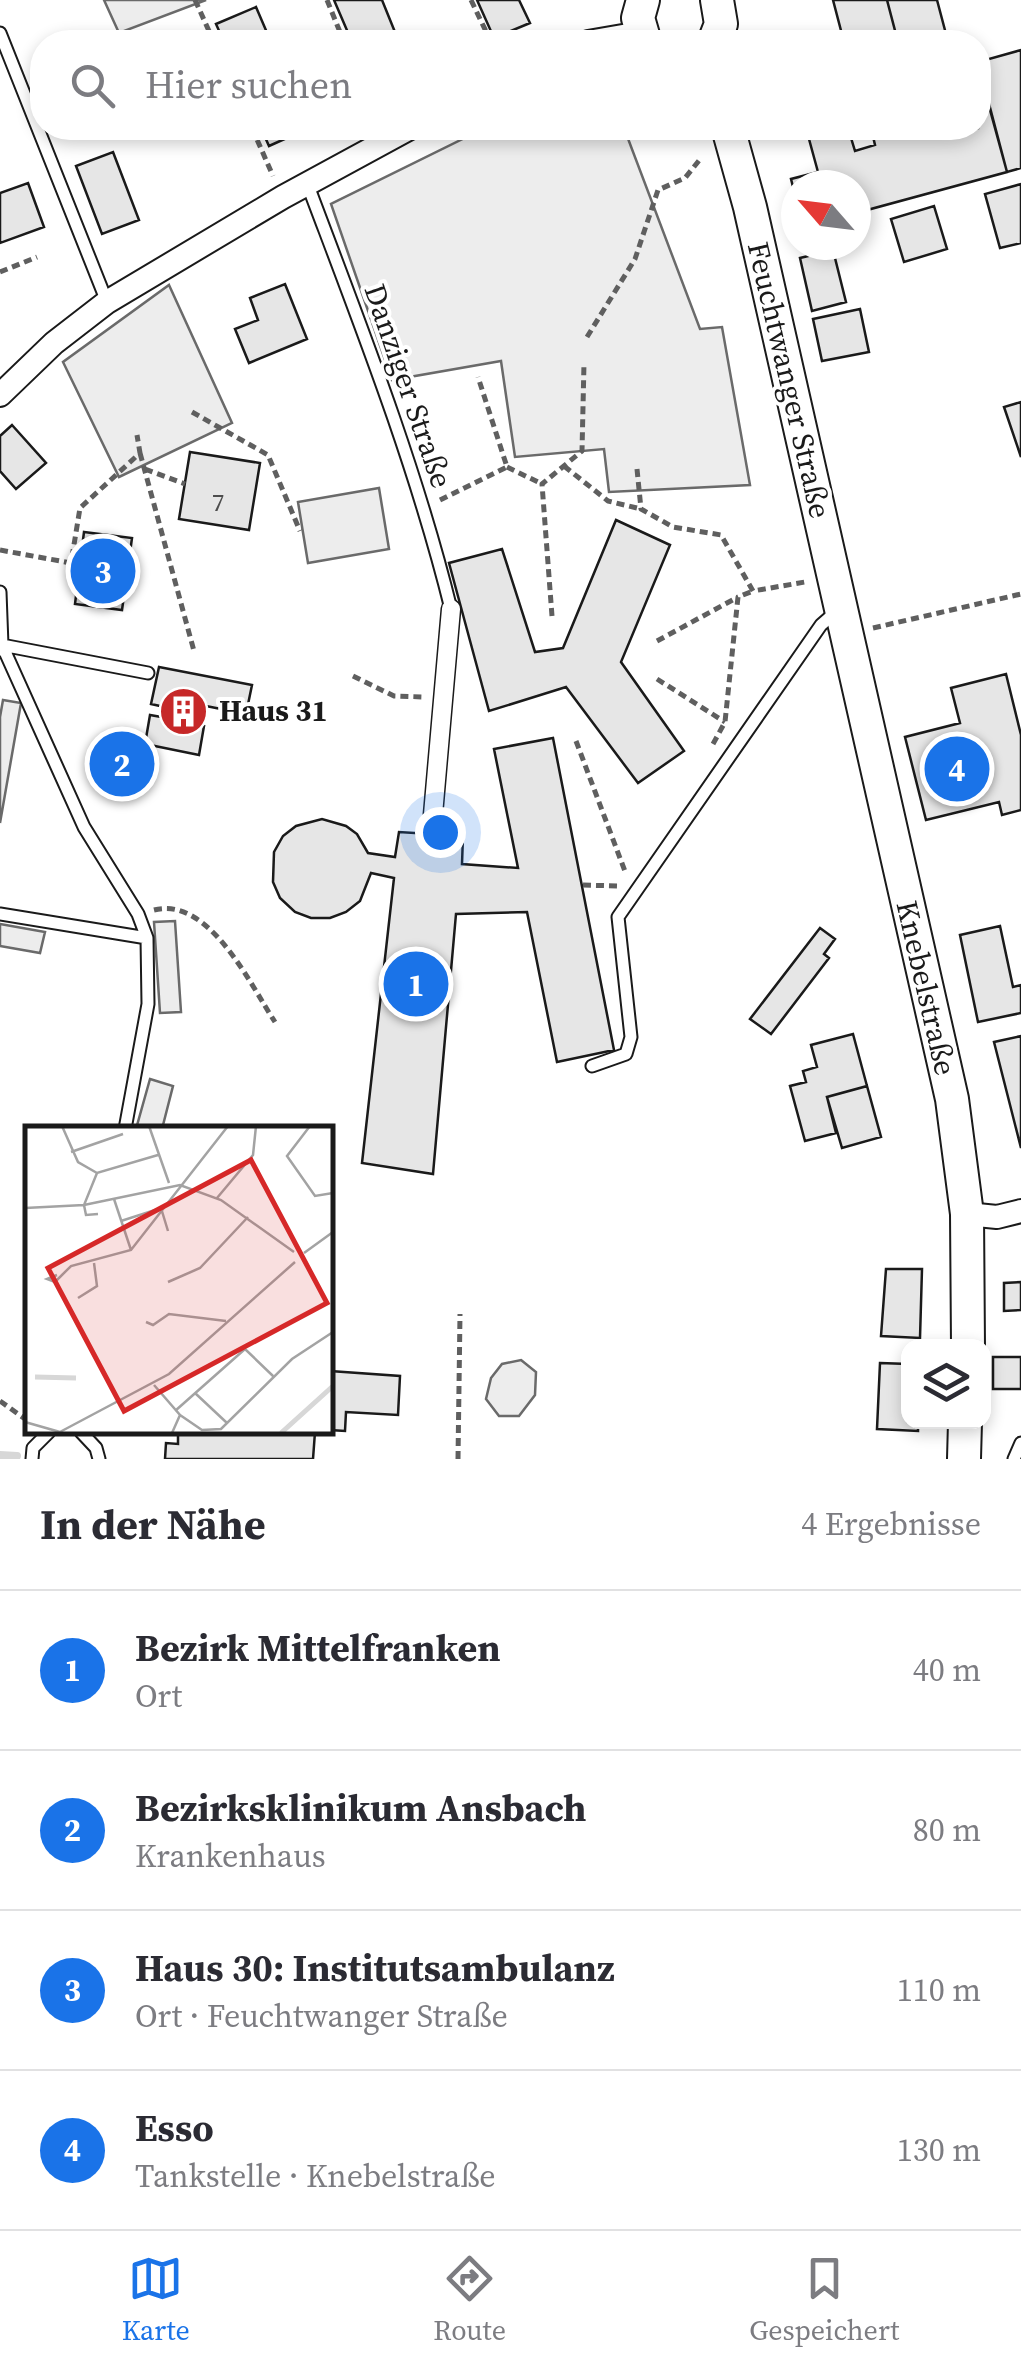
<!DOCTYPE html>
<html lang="de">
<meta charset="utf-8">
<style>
:root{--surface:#fff;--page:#f7f7f7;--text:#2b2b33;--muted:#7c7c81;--line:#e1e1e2;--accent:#1a73e8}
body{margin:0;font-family:"Source Serif 4",serif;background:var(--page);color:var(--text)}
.controls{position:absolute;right:30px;bottom:30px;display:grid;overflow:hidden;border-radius:20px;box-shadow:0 5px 15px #0003}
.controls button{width:90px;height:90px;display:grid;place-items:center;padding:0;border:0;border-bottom:2px solid var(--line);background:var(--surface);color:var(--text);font:50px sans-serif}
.compass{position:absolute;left:781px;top:170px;width:90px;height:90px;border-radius:50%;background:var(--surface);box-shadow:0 5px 15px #0003;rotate:298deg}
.you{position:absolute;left:440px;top:832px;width:35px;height:35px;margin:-25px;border:8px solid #fff;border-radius:50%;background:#1a73e8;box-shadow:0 0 0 15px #1a73e833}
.badge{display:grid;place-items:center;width:65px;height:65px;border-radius:50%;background:var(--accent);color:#fff;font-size:32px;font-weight:700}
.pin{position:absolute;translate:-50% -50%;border:5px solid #fff;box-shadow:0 2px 10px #0006}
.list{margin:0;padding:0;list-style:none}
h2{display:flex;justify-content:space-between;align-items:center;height:130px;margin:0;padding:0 40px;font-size:42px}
h2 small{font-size:32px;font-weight:400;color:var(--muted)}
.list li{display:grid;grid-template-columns:65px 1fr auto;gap:30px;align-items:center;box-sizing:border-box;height:160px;padding:0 40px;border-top:2px solid var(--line)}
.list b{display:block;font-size:38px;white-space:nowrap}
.list p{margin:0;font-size:32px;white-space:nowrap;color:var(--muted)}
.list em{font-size:32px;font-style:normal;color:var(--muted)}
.icon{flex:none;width:55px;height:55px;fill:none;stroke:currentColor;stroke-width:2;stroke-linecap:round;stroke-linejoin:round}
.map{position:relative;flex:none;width:1021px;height:1459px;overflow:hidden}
.search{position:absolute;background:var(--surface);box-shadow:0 5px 15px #0003;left:30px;right:30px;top:30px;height:110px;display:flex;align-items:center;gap:25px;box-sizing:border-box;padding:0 35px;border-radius:40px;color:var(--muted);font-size:38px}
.sheet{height:770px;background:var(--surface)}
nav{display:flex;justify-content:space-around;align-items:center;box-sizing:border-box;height:140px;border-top:2px solid var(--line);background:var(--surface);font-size:28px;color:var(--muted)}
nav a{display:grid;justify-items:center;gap:5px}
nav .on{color:var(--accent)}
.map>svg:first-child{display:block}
.built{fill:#ededed;stroke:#6a6a6a;stroke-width:2.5}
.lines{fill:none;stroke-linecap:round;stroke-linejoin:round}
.stream{stroke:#d7d7d7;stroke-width:8}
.building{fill:#e6e6e6;stroke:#1a1a1a;stroke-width:2.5}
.service-casing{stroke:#1a1a1a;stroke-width:15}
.pedestrian-casing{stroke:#1a1a1a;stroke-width:21}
.minor-casing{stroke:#1a1a1a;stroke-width:26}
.secondary-casing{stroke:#1a1a1a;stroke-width:36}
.path{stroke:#5f5f5f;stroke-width:5;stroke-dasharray:8 5;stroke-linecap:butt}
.service{stroke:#fff;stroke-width:11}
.pedestrian{stroke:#fff;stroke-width:18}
.minor{stroke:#fff;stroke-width:22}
.secondary{stroke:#fff;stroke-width:32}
.labels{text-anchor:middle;stroke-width:8;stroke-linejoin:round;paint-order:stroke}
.number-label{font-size:25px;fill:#4d4d4d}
.street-label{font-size:30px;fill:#1a1a1a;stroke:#fff}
.poi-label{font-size:30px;font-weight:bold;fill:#1a1a1a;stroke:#fff;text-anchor:start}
.inset-river{fill:none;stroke:#d7d7d7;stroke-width:5}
.inset-road{fill:none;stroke:#a3a3a3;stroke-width:2.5}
.view{fill:#d62828;fill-opacity:0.15;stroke:#d62828;stroke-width:5}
.inset-edge{fill:none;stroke:#1a1a1a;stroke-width:5}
</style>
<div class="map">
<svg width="1021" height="1459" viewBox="0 0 1021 1459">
<rect width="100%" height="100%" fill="#fff"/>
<path class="built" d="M104 0H206L119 33Z
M485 128H624L700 329 722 327 750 485 609 492 604 449 515 457 501 361 392 380 331 204Z
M169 285 232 423 119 477 63 362Z
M379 488 389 549 308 563 298 502Z
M3 700 21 703 0 823V717Z
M175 921 181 1012 160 1013 154 922Z
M0 924 45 932 40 953 0 946Z
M150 1079 173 1086 162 1129H136Z
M521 1360 536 1372 535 1395 519 1416H499L486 1399 491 1378 502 1364Z"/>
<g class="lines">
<path class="stream" d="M0 1455 17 1456"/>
</g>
<path class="building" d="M334 0H382L399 42H352Z
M477 0H519L530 23 494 38Z
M833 0H887L898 42H844Z
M887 0H937L946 34 913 42H898Z
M256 7 271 42H224L216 24Z
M1021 50V168L1007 172 978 62Z
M978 66 1007 172 856 213V185H796V199L791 179 818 172 806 128H848L855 151 875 145 871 128H924L925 131 939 128H978Z
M261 128H309L269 146Z
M113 152 139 220 102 234 76 166Z
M28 183 44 227 0 243V193Z
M1021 184V243L1000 248 985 194Z
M934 206 947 249 904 262 891 219Z
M833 250 846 302 812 311 800 258Z
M285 284 307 339 249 363 235 329 258 320 250 298Z
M860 309 869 352 822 361 813 319Z
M1021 402V457L1004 407Z
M12 425 46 463 16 489 0 471V436Z
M190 452 260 463 249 530 179 519Z
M616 520 670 545 621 662 684 751 638 783 566 687 489 711 449 563 502 549 535 652 563 648Z
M84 532 132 538 122 610 75 604Z
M159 667 252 685 246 714 201 705 198 725 204 726 199 755 145 744 150 715 167 718 169 708 151 704Z
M1006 674 1021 735V810L1002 815 999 802 926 820 905 737 960 723 951 688Z
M553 738 614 1050 557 1062 527 912 456 914 433 1174 362 1163 394 878 371 873 360 901 346 912 330 918H311L295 912 280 898 273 882 274 852 283 836 296 826 322 819 346 826 357 834 368 853 395 857 399 832 463 836 462 864 518 868 494 749Z
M1000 926 1013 987 1021 985V1013L978 1022 960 935Z
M820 928 835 939 824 954 829 958 771 1034 750 1019Z
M853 1034 867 1086 827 1097 836 1133 805 1141 790 1086 806 1082 803 1071 817 1067 811 1045Z
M1021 1036V1148L994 1042Z
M867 1086 881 1137 842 1148 827 1097Z
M886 1269H922L920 1338 881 1336Z
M1021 1282V1310L1004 1311V1283Z
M993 1357H1021V1389H993Z
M880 1363 908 1364V1422H918V1431L877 1429Z
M330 1371 400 1376 398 1415 346 1412 345 1431 330 1430Z
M178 1432H315L313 1459H165L166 1443 178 1444Z"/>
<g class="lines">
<defs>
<path id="service" d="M0 33 107 302
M307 183C360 324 415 463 451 609
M0 592 2 645 84 827 138 914 147 938 148 1004 125 1129
M1 650 2 645 148 673
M0 914 147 938
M592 1066 626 1054 631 1037 618 917 821 625 837 611
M81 1432 96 1448 99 1459
M32 1459 33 1448 49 1432
M1014 1459 1021 1443"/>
<path id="pedestrian" d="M432 826 451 609"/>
<path id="minor" d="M588 42 640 33
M0 395 54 343 107 302 283 197 410 128
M967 1214 997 1217 1021 1211"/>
<path id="secondary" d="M643 0 638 18 645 42
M714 42 721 24 717 0
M728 128 750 207 952 1099 967 1214 968 1346
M964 1459 965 1422"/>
</defs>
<use href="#service" class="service-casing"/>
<use href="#pedestrian" class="pedestrian-casing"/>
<use href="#minor" class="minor-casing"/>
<use href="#secondary" class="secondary-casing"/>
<path class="path" d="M195 0 214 42
M327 0 344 42
M471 0 491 42
M252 128 273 176
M0 272 37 257
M587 337 635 259 658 190 685 178 701 158
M192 412 268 455 300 531
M140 453 194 651
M564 466 608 501 641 509
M507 467 542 484
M145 469 185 484
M637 469 641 509 673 527 721 535 753 591 805 582
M440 500 507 467 478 377
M0 550 71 563 80 508 140 453 137 435
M552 616 542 484 582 451 584 363
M873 628 1021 594
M657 641 738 597
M353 676 394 696 425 697
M657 679 725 722
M576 741 626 874
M713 744 725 722 738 597 753 591
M583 885 617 886
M154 910C209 896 250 984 275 1022
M0 1401 28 1421
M458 1459 460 1314"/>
<use href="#service" class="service"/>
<use href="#pedestrian" class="pedestrian"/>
<use href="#minor" class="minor"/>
<use href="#secondary" class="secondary"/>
</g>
<defs>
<symbol id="building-disc" viewBox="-11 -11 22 22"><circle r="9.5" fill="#c62828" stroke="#fff"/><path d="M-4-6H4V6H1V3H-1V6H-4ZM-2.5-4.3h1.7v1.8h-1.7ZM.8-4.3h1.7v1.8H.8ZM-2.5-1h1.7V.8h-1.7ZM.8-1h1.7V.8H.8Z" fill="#fff"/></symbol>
</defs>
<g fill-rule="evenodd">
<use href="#building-disc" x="156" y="684" width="55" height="55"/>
</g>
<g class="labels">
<g class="number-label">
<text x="218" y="511">7</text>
</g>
<g class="street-label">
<text transform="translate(789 380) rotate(77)" y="10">Feuchtwanger Straße</text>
<text transform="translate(408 386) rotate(71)" y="10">Danziger Straße</text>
<text transform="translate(926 988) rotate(77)" y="10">Knebelstraße</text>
</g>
<g class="poi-label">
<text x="219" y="721">Haus 31</text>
</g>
</g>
<g transform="translate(25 1126)">
<rect width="308" height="308" fill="#fff"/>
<path class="inset-river" d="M10 251 51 252M256 307 308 260"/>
<path class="inset-road" d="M37 0 53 36 72 47 133 29M124 0 144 57M285 0 262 30 290 70 308 67M46 26 98 8M72 47 59 79 61 89 73 88M192 72 228 29 231 0M89 73 106 124M0 82 59 79 155 59 196 74 269 126M96 95 136 82 143 105M279 127 308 106M32 149 22 153 30 156 46 140 106 124 203 0M143 156 175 142 223 91M53 172 72 160 69 137M121 196 128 199 144 188 201 195M129 259 155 289 147 307M170 267 202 297M150 285 220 223 248 250M155 289 177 304 196 303 267 233 308 206M0 296 35 306M33 307 144 248 270 136"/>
<path class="view" d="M226 34 302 177 99 285 23 142Z"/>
<rect width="308" height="308" class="inset-edge"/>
</g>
</svg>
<div class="controls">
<button><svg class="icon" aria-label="layers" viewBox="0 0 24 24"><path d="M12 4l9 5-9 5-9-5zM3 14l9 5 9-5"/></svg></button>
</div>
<svg class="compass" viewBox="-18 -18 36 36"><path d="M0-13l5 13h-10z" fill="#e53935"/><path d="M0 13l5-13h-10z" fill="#7c7c81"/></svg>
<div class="you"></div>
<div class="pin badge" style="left:416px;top:984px">1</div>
<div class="pin badge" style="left:122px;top:764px">2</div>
<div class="pin badge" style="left:103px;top:571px">3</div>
<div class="pin badge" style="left:957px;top:769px">4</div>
<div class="search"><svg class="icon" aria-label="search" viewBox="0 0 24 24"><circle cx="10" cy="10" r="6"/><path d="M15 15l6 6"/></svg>Hier suchen</div>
</div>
<section class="sheet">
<h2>In der Nähe<small>4 Ergebnisse</small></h2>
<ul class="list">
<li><span class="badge">1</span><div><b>Bezirk Mittelfranken</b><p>Ort</p></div><em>40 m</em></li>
<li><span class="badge">2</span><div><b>Bezirksklinikum Ansbach</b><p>Krankenhaus</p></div><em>80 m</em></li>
<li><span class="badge">3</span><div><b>Haus 30: Institutsambulanz</b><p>Ort · Feuchtwanger Straße</p></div><em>110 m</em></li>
<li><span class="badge">4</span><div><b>Esso</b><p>Tankstelle · Knebelstraße</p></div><em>130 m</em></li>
</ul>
</section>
<nav>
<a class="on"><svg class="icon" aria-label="map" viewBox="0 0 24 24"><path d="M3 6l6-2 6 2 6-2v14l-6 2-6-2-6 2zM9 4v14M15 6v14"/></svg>Karte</a>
<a><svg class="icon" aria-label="directions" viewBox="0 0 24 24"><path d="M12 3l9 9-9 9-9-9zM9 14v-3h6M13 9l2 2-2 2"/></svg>Route</a>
<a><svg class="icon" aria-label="saved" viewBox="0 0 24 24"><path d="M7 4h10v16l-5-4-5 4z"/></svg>Gespeichert</a>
</nav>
